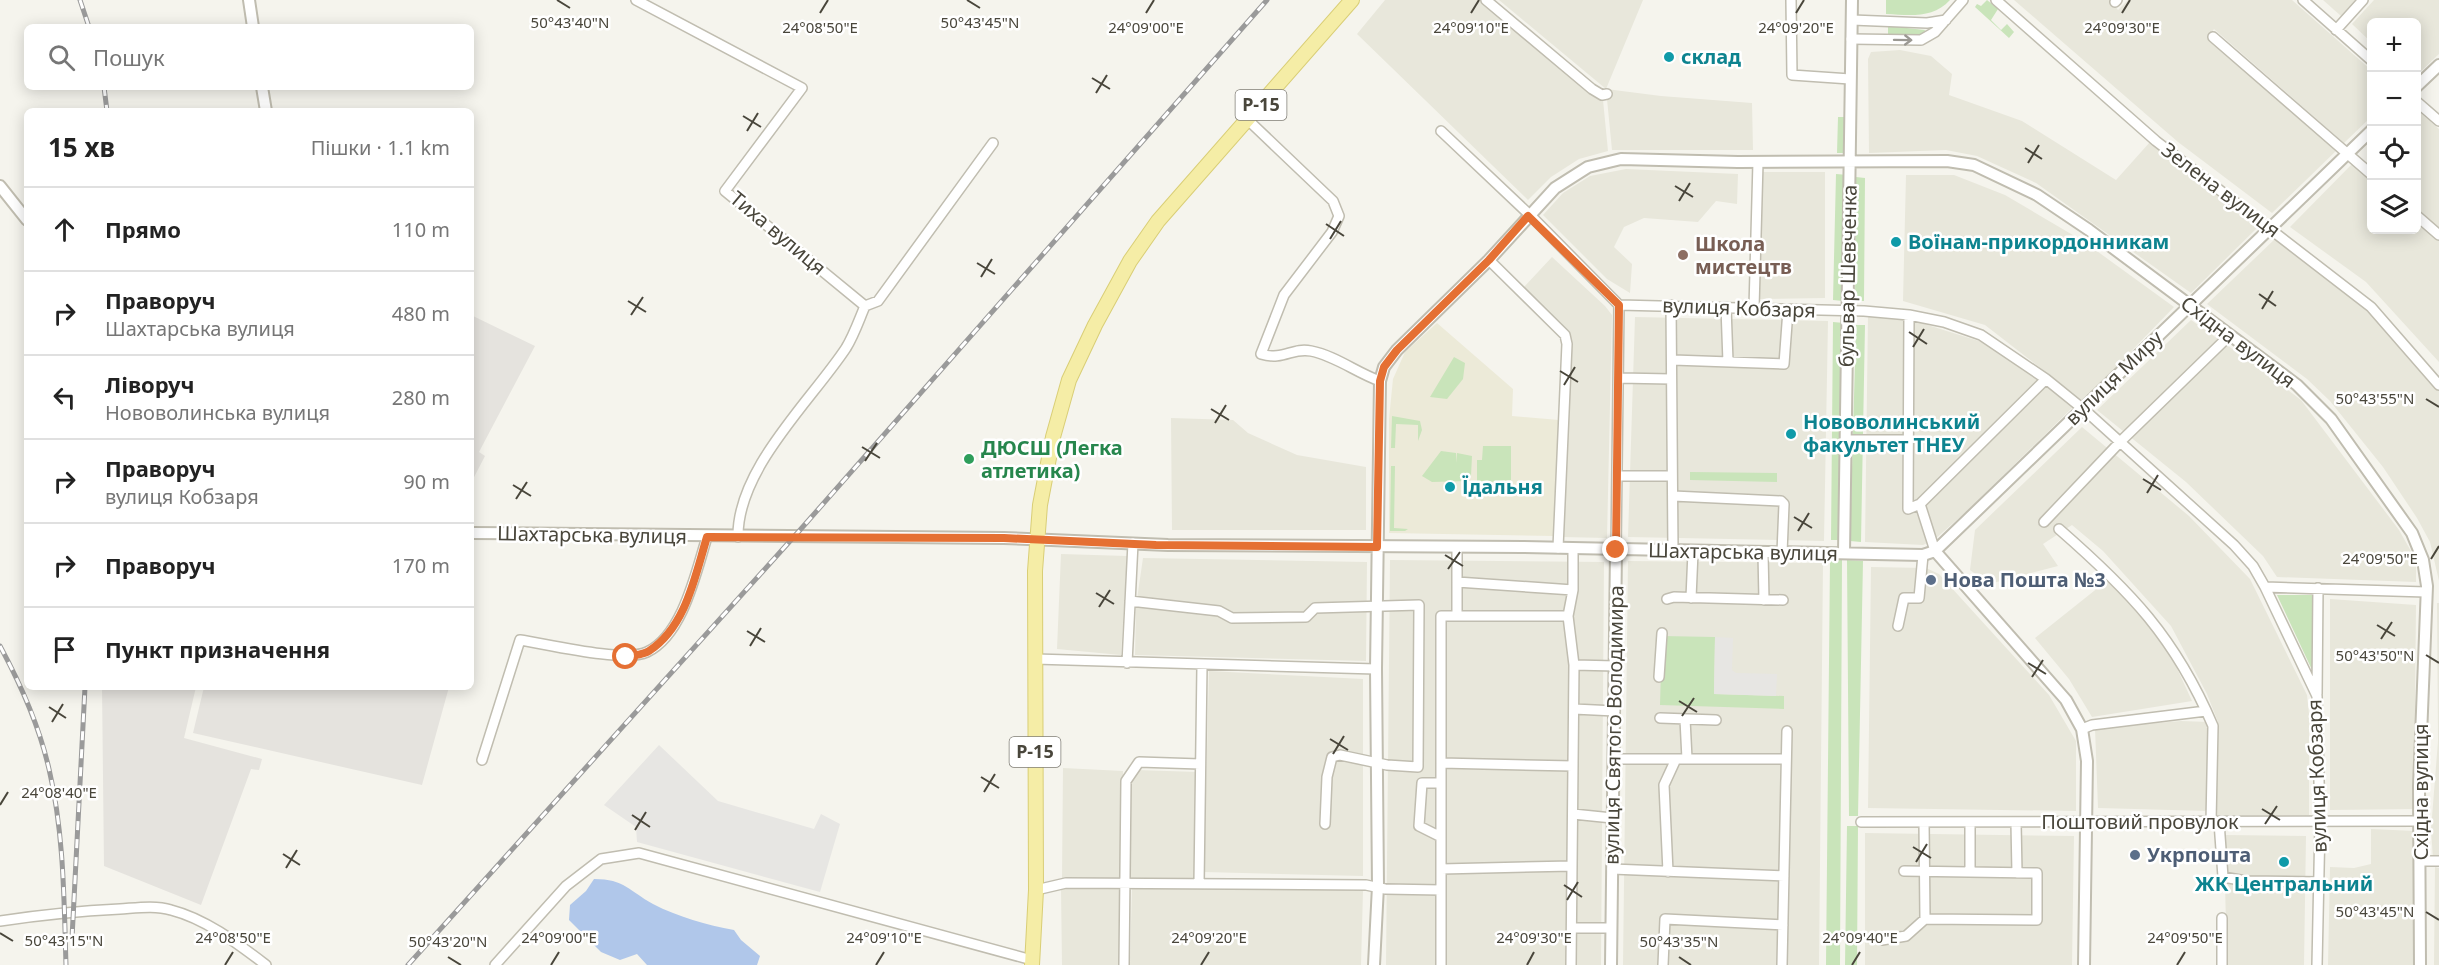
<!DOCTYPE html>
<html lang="uk">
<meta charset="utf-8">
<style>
:root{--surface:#fff;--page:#f6f6f6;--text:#222;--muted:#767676;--line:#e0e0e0}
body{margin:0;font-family:"Noto Sans",sans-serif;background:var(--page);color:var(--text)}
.controls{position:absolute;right:18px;top:18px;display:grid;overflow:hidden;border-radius:9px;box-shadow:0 3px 15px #0003}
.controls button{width:54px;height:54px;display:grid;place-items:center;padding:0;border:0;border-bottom:2px solid var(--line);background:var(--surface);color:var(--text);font:30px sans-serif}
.stop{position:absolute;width:18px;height:18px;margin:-14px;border:4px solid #e57033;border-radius:50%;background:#fff}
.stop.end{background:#e57033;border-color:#fff;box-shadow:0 2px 6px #0008}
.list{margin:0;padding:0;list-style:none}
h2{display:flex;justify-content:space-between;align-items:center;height:78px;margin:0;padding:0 24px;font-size:26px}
h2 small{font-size:20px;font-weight:400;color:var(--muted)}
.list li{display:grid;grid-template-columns:39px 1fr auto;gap:18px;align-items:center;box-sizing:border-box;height:84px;padding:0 24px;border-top:2px solid var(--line)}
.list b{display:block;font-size:22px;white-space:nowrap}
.list p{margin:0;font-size:20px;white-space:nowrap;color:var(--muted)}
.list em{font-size:20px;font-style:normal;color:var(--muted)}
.icon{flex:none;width:33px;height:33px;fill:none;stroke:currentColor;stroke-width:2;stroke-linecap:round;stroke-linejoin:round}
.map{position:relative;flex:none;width:2439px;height:965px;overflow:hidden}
.search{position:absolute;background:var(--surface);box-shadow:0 3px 15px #0003;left:24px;top:24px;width:450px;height:66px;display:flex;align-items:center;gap:15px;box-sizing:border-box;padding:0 21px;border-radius:9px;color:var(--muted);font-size:22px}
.panel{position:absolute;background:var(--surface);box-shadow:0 3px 15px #0003;left:24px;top:108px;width:450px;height:582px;border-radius:9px}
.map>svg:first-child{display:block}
.residential{fill:#e8e7db}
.industrial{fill:#e5e3de}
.education{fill:#ecead8}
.green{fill:#c9e4ba}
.parking{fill:#e7e6e3}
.water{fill:#b0c7ea}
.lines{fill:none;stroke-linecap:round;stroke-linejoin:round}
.minor-casing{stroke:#c0bdb0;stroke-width:12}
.tertiary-casing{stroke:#c0bdb0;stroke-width:14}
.primary-casing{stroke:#d9ce76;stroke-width:16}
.minor{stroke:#fff;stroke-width:9}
.tertiary{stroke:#fff;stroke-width:10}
.primary{stroke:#f5eda6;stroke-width:14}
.rail-casing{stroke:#9a9a9a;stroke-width:5}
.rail{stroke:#fff;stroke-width:3;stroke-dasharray:9;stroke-linecap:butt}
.oneway{stroke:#9b9993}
.route{stroke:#e57033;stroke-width:8}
.ticks{fill:none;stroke:#49463b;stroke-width:2}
.culture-dot{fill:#0f9aa8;stroke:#fff;stroke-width:2}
.education-dot{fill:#8d6e63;stroke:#fff;stroke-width:2}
.leisure-dot{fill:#2e9e5b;stroke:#fff;stroke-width:2}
.service-dot{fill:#5c6f8a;stroke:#fff;stroke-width:2}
.labels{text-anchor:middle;stroke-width:5;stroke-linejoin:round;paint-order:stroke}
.shield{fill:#fff;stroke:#807e76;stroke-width:1.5}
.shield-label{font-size:18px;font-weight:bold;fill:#49463b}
.culture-label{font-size:20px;font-weight:bold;fill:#0d838f;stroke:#fff;text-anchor:start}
.street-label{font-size:20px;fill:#49463b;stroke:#fff}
.education-label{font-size:20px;font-weight:bold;fill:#785e54;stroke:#fff;text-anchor:start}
.leisure-label{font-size:20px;font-weight:bold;fill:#27864d;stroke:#fff;text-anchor:start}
.service-label{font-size:20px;font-weight:bold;fill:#4e5e75;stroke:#fff;text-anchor:start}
.ticks-label{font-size:15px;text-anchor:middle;fill:#49463b;stroke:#fff;stroke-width:5;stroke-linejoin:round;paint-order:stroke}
</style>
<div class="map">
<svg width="2439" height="965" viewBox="0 0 2439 965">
<rect width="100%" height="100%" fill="#f5f4ed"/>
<path class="residential" d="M1385 0H1483L1603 100 1608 151 1579 159 1551 177 1528 200 1357 34Z
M1499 0H1643L1606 89 1661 96 1752 103 1753 150H1612L1606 89Z
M2014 0H2111L2118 10 2128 0H2292L2371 70V117L2344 143 2214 29 2208 38 2338 149 2272 213 2178 142Z
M2323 0H2355L2341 16Z
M2374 0H2439V54L2417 75 2416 22H2372L2371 42 2352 24Z
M1900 50 1931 56 1952 74 1949 95 2022 121 2116 180 2150 142 2257 228 2191 293 2036 183 1977 156 1946 150 1869 153 1868 59 1871 52Z
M2417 110 2439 129V229L2417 209Z
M2352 164 2371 181 2372 230H2416L2417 221 2439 240V362L2366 282 2290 227Z
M1626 169 1738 174 1737 204 1716 201 1698 222 1644 218 1624 227 1614 247 1632 264 1630 293 1607 279 1543 215 1563 193 1590 176Z
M1761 172H1825V298L1758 299Z
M1906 175H1954L2005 195 2083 241 2174 307 2083 401 1985 325 1903 301Z
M2276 238 2367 309 2439 391V581L2430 542 2417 518 2383 467 2330 401 2307 379 2207 304Z
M1552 257 1605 306 1612 315 1607 538 1562 537 1569 338 1560 325 1524 287Z
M1868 315 1918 322 1982 342 2040 381 2072 408 1968 510 1934 540 1923 545 1865 542Z
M1635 317 1828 321 1824 541 1628 537Z
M2191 320 2254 364 2301 400 2399 530 2416 560V582L2277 577 2263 556 2186 482 2097 410Z
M1171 418 1233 420 1248 433 1297 455 1366 467V530H1172Z
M2082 427 2189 516 2250 579 2307 695 2309 714V815L2216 816 2218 722 2207 694 2171 626 2103 551 2072 525 2043 544 2058 566 1989 584 1970 570 1975 530Z
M1061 554 1127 556 1121 655 1057 649Z
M1143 558 1367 562 1366 661 1135 655 1136 606Z
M1390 560 1604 562 1601 965H1386Z
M1628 561 1823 563 1819 965H1623Z
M1871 567 1926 568 1939 574 2049 695 2076 741V811L1868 808Z
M2109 579 2169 651 2192 701 2092 717 2069 679 2035 638Z
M2330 599 2416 605 2414 809 2330 810Z
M2437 603H2439V860L2433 859 2431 830 2438 741Z
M1209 671 1363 679V876L1204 872Z
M2181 721 2209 722 2208 811 2098 808 2095 728Z
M1063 768 1123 771V879L1062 878Z
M1136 770 1198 772 1196 880 1131 878V780Z
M2371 829 2415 831 2414 965H2328L2330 867 2354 868 2371 864Z
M1865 833 2074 836 2072 965H1865Z
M2225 835 2306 836 2304 965H2227L2225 884 2222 874Z
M2435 867 2439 868V965H2434Z
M1132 886 1281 887 1363 891 1361 965H1130Z
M1123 887 1122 965H1062L1061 888Z"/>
<path class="industrial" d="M471 315 535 346 479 452 485 456 471 483Z
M102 687H196L184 738 262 759 259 770 251 769 201 905 104 866Z
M204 687H449L422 785 193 733Z"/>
<path class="education" d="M1437 323 1513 389 1512 416 1559 420 1554 536 1389 533V419L1393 379 1405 352Z"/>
<path class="green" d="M1886 0H1950C1933 19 1909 15 1886 14Z
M1987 0 1998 9 1991 20 2001 30 2007 24 2014 32 2009 38 1975 7 1977 4 1981 6Z
M1888 26 1925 30 1923 37 1888 38Z
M1838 117H1846V153H1837Z
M1836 174 1848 175 1843 301 1833 300Z
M1856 177 1865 178 1864 301H1855Z
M1833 322 1844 323 1841 540H1831Z
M1856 325H1865L1861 542 1850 541Z
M1454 357 1465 363 1463 379 1447 399 1430 397Z
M1392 416 1420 421 1422 430 1418 441V425L1396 424 1395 448H1391Z
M1483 446H1511V480L1490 482V494H1477V460H1482Z
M1441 451 1456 453V463L1457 453 1472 456 1471 476H1468V481L1432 482 1422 476Z
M1391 466H1395L1394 528 1408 529 1405 531H1390Z
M1690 472 1777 473V482L1690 480Z
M1830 560H1842L1840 965H1826Z
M1847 560 1863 561 1858 816H1849Z
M2277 595H2312L2313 672Z
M1662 636 1715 637 1714 694 1784 696V709L1660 705Z
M1847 826H1858L1857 965H1845Z"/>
<path class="parking" d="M1715 637 1733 638 1732 670 1736 673 1777 674 1776 696 1714 694Z
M659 745 718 801 814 829 821 814 840 824 820 892 637 842 636 827 604 805Z"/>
<path class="water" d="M594 879C625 879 629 891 653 904 678 917 707 925 734 930L741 940 760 956 757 965H647L637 954 620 960 601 952 569 920 570 905 586 891Z"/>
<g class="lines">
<defs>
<path id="minor" d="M636 0 802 88 725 191 865 306C859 320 854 335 846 348 811 401 737 469 738 537
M1486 0 1592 89 1602 95 1607 94
M1791 0 1792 75 1850 79
M1996 0 2156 141 2371 307 2439 385
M2303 0 2372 61
M2115 2 2117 0
M1852 20 1927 23 1946 20
M2336 30 2363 0
M2213 37 2372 175
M1851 39 1921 40 1935 32 1963 0
M2416 101 2439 121
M1248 120 1333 201 1339 216 1332 232 1284 295 1261 354C1284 361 1292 347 1311 351 1336 356 1357 373 1380 381
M1441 131 1533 218 1619 305 1864 311 1909 315 1944 322 1981 335 2046 379 2088 413 2234 545 2253 566 2265 587 2317 696 2320 823 2317 965
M2416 215 2439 235
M1489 260 1565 335 1567 344 1558 548
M1671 305 1673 551
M865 306 878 301 993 143
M1726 307 1728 362
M1754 308 1758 162
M1909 315 1908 509 1920 504 2046 379
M1673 360 1784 364 1788 310
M1619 378 1671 379
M1845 440H1908
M1618 476H1672
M1673 496 1781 501 1784 504 1782 553
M1920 504 1935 551
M2044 522 2121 441 2230 335
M2059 529C2130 591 2175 637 2213 726L2211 822
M1457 547V616
M1616 550 1619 305
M1763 553 1764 600
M1457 582 1573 590
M2265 587 2426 592
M1691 598 1693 552
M1667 599 1674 597 1783 600
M1130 601 1219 611 1232 618 1306 617 1315 608 1419 605 1418 767 1387 765 1340 755 1332 757 1327 777 1325 824
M1898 626 1904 598H1919L1923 555
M1035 659 1376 669
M1127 663 1133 543
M1574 665 1616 666
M1659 677 1662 633
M2317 694 2318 588
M1574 709 1615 711
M1660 718 1716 720
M1685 719 1687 759
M2082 729 2092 725 2206 711
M1613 759H1786
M482 760 520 640C547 644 624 663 647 652 683 635 696 572 707 537
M1441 763 1573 766
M1441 783H1422L1419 826 1441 837
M1573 814 1612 818
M1861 822 2420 821
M1924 822 1925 919
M2219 822 2223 877 2246 881 2319 882
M2016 823 2017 873
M2421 861H2439
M1441 869 1572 866
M1612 869 1784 876
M1668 872 1664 785 1676 759
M1970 872V822
M1199 884 1202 666
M1036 890 1066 883 1366 885 1385 889 1441 890
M2222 918V965
M0 921C40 915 79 911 120 909 136 908 155 905 171 910 206 919 237 943 266 965
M1572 928H1611
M1882 940 1906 936 1925 919 2037 920V873L1904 871
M495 965 566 886 601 859 639 853 1032 960
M1124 965 1126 781 1139 762 1200 764
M1441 965V616H1568
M1571 965 1574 665 1568 616 1573 590V549
M1663 965 1665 919 1783 925
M1782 965 1787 731"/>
<path id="tertiary" d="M249 0 253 27
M262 87 266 111
M2416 87 2439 65
M0 186 27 220
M471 533 1004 538 1168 545 1523 547 1923 555 1935 551 2372 130
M1935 551 2066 700 2082 729 2087 761 2084 965
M1844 553 1852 0
M1374 965 1378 886 1376 669 1380 381 1384 367 1397 350 1489 260 1555 188 1588 167 1621 159 1738 162 1947 161 1974 165 2037 195 2089 230 2297 385 2331 419 2412 533 2423 560 2427 586 2419 786 2420 965
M1611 965 1616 550"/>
<path id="primary" d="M1032 965 1036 890 1035 571 1040 505 1053 437 1069 380 1095 325 1130 261 1158 221 1352 0"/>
</defs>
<use href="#minor" class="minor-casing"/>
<use href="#tertiary" class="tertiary-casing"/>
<use href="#primary" class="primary-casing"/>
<use href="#minor" class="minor"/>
<use href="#tertiary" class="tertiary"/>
<use href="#primary" class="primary"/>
<defs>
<path id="rail" d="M80 0 89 27
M104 87 107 111
M0 646C21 685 39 725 49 769 64 833 64 900 66 965
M72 938 85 687
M408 965 800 530 1267 0"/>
</defs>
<use href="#rail" class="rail-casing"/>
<use href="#rail" class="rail"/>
</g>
<defs><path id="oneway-shaft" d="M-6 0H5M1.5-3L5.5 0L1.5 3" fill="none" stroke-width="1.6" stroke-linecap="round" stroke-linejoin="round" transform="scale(1.5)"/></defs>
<use class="oneway" href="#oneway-shaft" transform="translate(1903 40) rotate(1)"/>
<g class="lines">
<path class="route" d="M626 657C633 655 643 655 649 651 686 627 695 576 707 537L1004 538 1156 545 1377 547 1380 381 1384 367 1397 350 1489 260 1528 216 1619 305 1616 550"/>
</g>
<path class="ticks" d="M557 0 570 8M967 0 980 8M820 13 828 0M1146 13 1154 0M1471 13 1479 0M1796 13 1804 0M2122 13 2130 0M1092 78 1110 89M1096 93 1107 75M743 116 761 127M747 131 758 113M2025 148 2042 159M2028 163 2039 145M1675 186 1693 197M1679 201 1690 183M1326 224 1344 236M1330 239 1341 221M977 263 995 274M981 277 992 259M2259 294 2276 306M628 301 646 312M2262 309 2273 291M631 315 643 297M1909 332 1927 344M1913 347 1924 329M1560 371 1578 382M1564 385 1575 367M2426 399 2439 407M1211 409 1229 420M1215 423 1226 405M862 447 880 458M865 461 877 443M2143 479 2161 490M513 485 531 496M2147 493 2158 475M516 499 527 482M1794 517 1812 528M1798 531 1809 513M1445 555 1463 566M2431 559 2439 546M1448 569 1460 552M1096 593 1114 604M1099 607 1110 590M2377 625 2395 636M747 631 765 642M2381 639 2392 622M750 646 761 628M2426 655 2439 663M2028 663 2046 674M2032 677 2043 660M1679 701 1697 712M49 707 66 718M1682 716 1694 698M52 722 63 704M1330 739 1348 750M1333 754 1344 736M981 777 999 788M984 792 995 774M0 805 8 792M2262 809 2280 820M632 815 650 827M2265 824 2277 806M635 830 646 812M1913 847 1931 858M283 854 300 865M1916 862 1927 844M286 868 297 850M1564 885 1582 897M1567 900 1578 882M2426 912 2439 920M0 933 13 941M448 957 461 965M1679 957 1691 965M225 965 233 952M551 965 559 952M876 965 884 952M1201 965 1209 952M1527 965 1534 952M1852 965 1860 952M2177 965 2185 952"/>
<g class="culture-dot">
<circle cx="1669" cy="57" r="6"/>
<circle cx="1896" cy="242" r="6"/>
<circle cx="1791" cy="434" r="6"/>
<circle cx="1450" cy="487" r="6"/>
<circle cx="2284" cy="862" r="6"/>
</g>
<circle class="education-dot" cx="1683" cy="255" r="6"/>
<circle class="leisure-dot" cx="969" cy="459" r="6"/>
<g class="service-dot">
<circle cx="1931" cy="580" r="6"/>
<circle cx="2135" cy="855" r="6"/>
</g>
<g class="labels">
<g class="shield">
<rect x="1235.5" y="90" width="51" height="30" rx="4.5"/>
<rect x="1009.5" y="737" width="51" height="30" rx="4.5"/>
</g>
<g class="shield-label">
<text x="1261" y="111">Р-15</text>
<text x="1035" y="758">Р-15</text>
</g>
<g class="culture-label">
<text x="1681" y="64">склад</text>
<text x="1908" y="249">Воїнам-прикордонникам</text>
<text x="1803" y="429">Нововолинський<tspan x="1803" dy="23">факультет ТНЕУ</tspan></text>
<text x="1462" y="494">Їдальня</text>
<text x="2284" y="891" text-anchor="middle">ЖК Центральний</text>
</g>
<g class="street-label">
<text transform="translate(2221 190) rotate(37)" y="7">Зелена вулиця</text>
<text transform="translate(778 233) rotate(40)" y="7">Тиха вулиця</text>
<text transform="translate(1848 276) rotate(-89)" y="7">бульвар Шевченка</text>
<text transform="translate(1739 308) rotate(2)" y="7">вулиця Кобзаря</text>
<text transform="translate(2238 342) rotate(37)" y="7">Східна вулиця</text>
<text transform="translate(2114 378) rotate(-44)" y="7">вулиця Миру</text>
<text transform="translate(592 535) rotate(1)" y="7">Шахтарська вулиця</text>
<text transform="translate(1743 552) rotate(1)" y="7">Шахтарська вулиця</text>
<text transform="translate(1614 725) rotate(-89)" y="7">вулиця Святого Володимира</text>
<text transform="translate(2317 776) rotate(-92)" y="7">вулиця Кобзаря</text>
<text transform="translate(2421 792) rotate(-90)" y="7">Східна вулиця</text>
<text x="2140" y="829">Поштовий провулок</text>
</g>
<g class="education-label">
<text x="1695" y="251">Школа<tspan x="1695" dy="23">мистецтв</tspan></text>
</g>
<g class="leisure-label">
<text x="981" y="455">ДЮСШ (Легка<tspan x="981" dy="23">атлетика)</tspan></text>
</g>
<g class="service-label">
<text x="1943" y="587">Нова Пошта №3</text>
<text x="2147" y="862">Укрпошта</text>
</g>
</g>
<g class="ticks-label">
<text x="570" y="28">50°43'40"N</text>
<text x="980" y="28">50°43'45"N</text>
<text x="1796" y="33">24°09'20"E</text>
<text x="820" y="33">24°08'50"E</text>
<text x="1146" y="33">24°09'00"E</text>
<text x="1471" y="33">24°09'10"E</text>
<text x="2122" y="33">24°09'30"E</text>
<text x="2375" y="404">50°43'55"N</text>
<text x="2380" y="564">24°09'50"E</text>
<text x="2375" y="661">50°43'50"N</text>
<text x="59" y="798">24°08'40"E</text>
<text x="2375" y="917">50°43'45"N</text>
<text x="233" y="943">24°08'50"E</text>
<text x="559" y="943">24°09'00"E</text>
<text x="884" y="943">24°09'10"E</text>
<text x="1209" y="943">24°09'20"E</text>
<text x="1534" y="943">24°09'30"E</text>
<text x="1860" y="943">24°09'40"E</text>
<text x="2185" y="943">24°09'50"E</text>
<text x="64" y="946">50°43'15"N</text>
<text x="448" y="947">50°43'20"N</text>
<text x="1679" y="947">50°43'35"N</text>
</g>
</svg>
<div class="controls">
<button>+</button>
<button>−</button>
<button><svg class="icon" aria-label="locate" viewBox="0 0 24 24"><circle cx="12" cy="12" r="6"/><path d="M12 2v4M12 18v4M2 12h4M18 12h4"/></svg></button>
<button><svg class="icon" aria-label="layers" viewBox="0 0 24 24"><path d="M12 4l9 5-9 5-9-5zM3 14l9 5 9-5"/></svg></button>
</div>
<div class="stop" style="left:626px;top:657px"></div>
<div class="stop end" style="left:1616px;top:550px"></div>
<div class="search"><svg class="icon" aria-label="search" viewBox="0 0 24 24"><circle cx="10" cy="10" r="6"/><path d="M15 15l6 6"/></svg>Пошук</div>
<section class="panel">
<h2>15 хв<small>Пішки · 1.1 km</small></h2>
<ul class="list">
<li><svg class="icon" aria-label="ahead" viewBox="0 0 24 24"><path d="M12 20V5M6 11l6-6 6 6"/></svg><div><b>Прямо</b></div><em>110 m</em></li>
<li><svg class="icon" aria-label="right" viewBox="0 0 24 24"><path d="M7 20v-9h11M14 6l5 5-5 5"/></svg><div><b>Праворуч</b><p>Шахтарська вулиця</p></div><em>480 m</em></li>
<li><svg class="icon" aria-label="left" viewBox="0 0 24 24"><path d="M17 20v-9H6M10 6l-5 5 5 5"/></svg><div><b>Ліворуч</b><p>Нововолинська вулиця</p></div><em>280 m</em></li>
<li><svg class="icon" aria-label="right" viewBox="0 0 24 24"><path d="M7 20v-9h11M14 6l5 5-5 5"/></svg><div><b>Праворуч</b><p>вулиця Кобзаря</p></div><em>90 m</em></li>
<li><svg class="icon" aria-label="right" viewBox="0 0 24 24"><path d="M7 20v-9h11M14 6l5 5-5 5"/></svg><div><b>Праворуч</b></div><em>170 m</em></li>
<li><svg class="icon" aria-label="arrive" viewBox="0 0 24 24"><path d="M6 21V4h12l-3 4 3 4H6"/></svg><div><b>Пункт призначення</b></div></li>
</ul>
</section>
</div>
